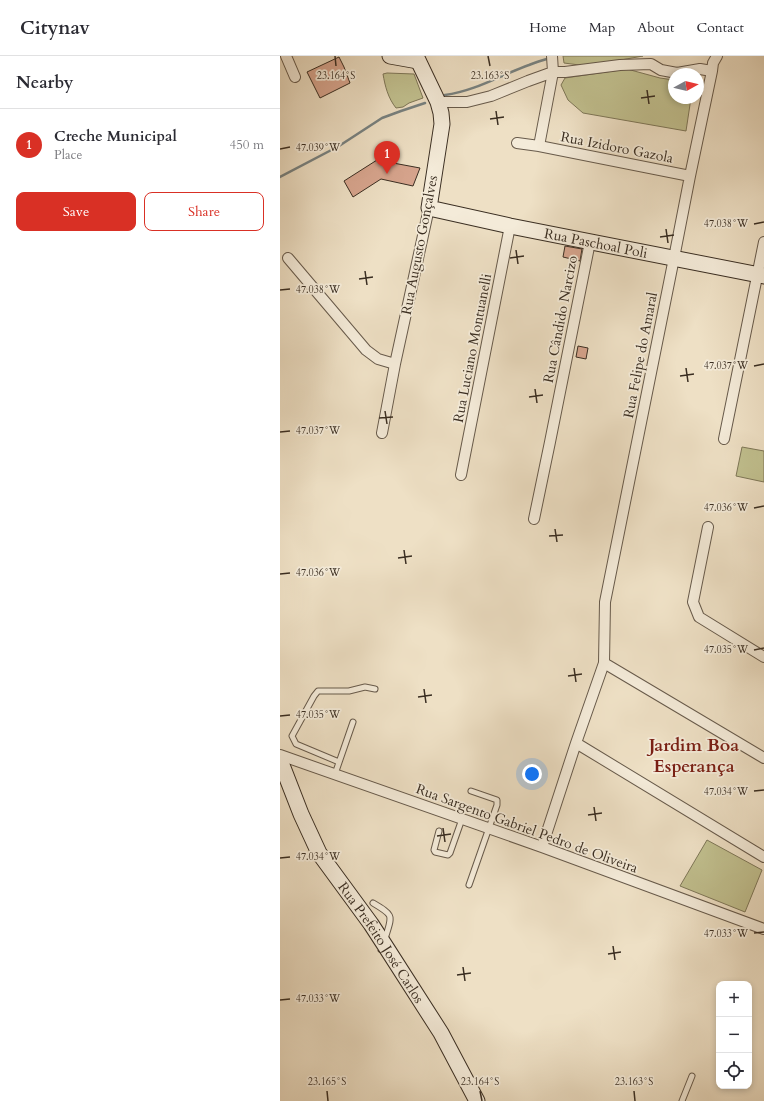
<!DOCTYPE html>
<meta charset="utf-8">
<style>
:root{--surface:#fff;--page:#f2f2f3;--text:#2b2b33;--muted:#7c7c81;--line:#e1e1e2;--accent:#d93025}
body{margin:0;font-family:Cardo,serif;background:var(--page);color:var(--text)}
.controls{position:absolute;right:12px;bottom:12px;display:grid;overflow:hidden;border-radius:8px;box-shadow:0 2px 6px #0003}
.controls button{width:36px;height:36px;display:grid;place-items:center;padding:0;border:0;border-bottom:1px solid var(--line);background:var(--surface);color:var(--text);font:20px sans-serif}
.compass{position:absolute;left:388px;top:12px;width:36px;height:36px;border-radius:50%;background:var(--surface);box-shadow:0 2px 6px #0003;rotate:82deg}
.you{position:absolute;left:252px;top:718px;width:14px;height:14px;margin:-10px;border:3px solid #fff;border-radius:50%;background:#1a73e8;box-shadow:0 0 0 6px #1a73e833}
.badge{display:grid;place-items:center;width:26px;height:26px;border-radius:50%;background:var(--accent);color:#fff;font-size:13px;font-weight:700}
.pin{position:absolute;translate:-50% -33px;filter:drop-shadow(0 1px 2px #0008)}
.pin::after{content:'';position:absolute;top:21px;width:14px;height:12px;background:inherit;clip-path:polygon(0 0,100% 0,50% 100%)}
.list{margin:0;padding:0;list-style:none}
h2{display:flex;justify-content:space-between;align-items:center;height:52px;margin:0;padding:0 16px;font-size:17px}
h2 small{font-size:13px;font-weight:400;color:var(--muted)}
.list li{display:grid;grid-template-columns:26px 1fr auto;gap:12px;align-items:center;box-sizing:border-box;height:72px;padding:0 16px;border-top:1px solid var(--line)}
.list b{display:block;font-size:15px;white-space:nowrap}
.list p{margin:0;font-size:13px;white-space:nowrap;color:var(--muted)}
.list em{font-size:13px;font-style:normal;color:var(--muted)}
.actions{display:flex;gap:8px;padding:12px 16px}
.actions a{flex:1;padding:9px 0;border:1px solid var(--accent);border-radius:8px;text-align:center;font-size:14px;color:var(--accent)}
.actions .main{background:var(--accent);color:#fff}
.icon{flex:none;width:22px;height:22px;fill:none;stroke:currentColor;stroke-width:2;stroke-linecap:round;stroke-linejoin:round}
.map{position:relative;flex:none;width:484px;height:1045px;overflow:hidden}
header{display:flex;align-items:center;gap:24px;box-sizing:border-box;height:56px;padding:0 20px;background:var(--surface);border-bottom:1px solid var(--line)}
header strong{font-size:19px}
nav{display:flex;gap:22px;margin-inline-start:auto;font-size:14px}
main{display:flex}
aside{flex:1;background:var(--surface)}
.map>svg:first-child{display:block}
.green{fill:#c1c08f;stroke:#7e7758}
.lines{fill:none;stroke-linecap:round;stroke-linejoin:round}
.stream{stroke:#788281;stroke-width:2.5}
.building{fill:#d7a58e;stroke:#3a2e22}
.lane-casing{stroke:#675a4b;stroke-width:7}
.street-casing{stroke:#675a4b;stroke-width:12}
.secondary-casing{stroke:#3a2e22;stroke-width:17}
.lane{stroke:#f4ebd9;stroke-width:5}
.street{stroke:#f4ebd9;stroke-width:10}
.secondary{stroke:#f4ebd9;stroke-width:15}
.ticks{fill:none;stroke:#3a2e22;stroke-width:1.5}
.labels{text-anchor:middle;stroke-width:3.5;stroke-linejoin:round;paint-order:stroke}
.street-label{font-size:14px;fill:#3a2e22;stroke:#f4ebd9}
.district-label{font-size:18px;font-weight:bold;fill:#7a1f14;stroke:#f4ebd9}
.ticks-label{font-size:10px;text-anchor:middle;fill:#3a2e22;stroke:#f4ebd9;stroke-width:3.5;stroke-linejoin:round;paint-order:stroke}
</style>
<header>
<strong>Citynav</strong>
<nav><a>Home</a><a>Map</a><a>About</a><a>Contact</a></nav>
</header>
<main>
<aside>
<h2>Nearby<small></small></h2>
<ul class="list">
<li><span class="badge">1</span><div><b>Creche Municipal</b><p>Place</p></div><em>450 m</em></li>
</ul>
<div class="actions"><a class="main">Save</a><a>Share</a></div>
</aside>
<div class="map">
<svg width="484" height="1045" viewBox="0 0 484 1045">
<rect width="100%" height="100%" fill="#eee0c5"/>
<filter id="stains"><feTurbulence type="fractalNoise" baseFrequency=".005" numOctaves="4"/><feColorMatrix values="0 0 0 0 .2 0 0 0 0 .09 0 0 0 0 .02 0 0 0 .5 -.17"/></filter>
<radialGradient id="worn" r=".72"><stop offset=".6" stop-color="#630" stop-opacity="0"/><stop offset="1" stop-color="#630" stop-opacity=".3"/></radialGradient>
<path class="green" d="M283 0H363L307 10 284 7Z
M347 13 380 22 394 24V42H411L406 75 303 57 288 44 281 29 285 22Z
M107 17 134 18 143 42 129 47 123 51 116 52C108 42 105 30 103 18Z
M462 391 484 395V426L456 420Z
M427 784 482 814 465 856 400 830Z"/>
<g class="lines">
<path class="stream" d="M165 39C195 35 221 19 249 9 256 6 263 4 270 2
M0 121 59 90 102 62 121 55 145 47"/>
</g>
<path class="building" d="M59 1 64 11 70 27 40 42 27 16Z
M97 104 140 112 133 130 101 123 73 141 64 125Z
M285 190 302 193 300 205 283 201Z
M298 290 308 292 306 303 296 301Z"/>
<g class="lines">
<defs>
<path id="lane" d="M59 706 16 688 12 680 34 640 38 635H69L85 631 95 633
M55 718 73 666
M159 775 154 794 155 796 168 799 170 797 182 763
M189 829 217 749V744L191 735
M93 847C115 860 112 859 105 883
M402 1045 412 1020"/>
<path id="street" d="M6 0 15 21
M158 46H187L211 40 248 25 273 16H285L340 9 371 8 381 14 397 17 420 13 432 15
M237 87 259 90 410 120
M259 90 273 16 272 0
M8 202 86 294 98 303 115 308
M102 377 115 308 149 152
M444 383 484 186
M181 419 230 170
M254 463 270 386 310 186
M428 471 413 546 419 561 484 601
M324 607 484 702
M296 687 484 801
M0 699 262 791 484 873
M262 791 296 687 324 607 325 546 394 202 410 120 432 15 433 7 437 0"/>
<g id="secondary">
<path d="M110 0 138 5"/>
<path id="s1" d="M136 0 158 46 161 57 162 68 149 152 230 170 484 220"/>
<path id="s2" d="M0 704 21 758 39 797 91 868 104 888 161 977 197 1045"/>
</g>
</defs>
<use href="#lane" class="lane-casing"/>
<use href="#street" class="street-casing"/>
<use href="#secondary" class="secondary-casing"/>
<use href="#lane" class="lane"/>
<use href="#street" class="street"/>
<use href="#secondary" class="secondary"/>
</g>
<path class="ticks" d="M55 0 56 10M208 0 210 10M367 34 369 48M361 42 375 40M216 55 218 69M210 63 224 61M0 93 10 91M474 168 484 166M386 173 388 187M380 181 394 179M236 194 238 208M230 202 244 200M85 215 87 229M79 223 93 221M0 234 10 233M474 310 484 308M406 312 408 326M400 320 414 318M255 333 257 347M249 341 263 339M105 355 107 368M99 362 113 361M0 376 10 375M474 452 484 450M275 473 277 486M269 480 283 479M124 494 126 508M118 502 132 500M0 518 10 517M474 594 484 592M294 612 296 626M288 620 302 618M144 633 146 647M138 641 152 639M0 660 10 659M474 735 484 734M314 751 316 765M308 759 322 757M163 772 165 786M157 780 171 778M0 802 10 801M474 877 484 876M333 890 335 904M328 898 341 896M183 911 185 925M177 919 191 917M0 944 10 943M47 1035 48 1045M200 1035 202 1045M354 1035 355 1045"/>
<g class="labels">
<g class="street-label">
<text transform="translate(337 91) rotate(11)" y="5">Rua Izidoro Gazola</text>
<text dy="5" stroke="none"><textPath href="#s1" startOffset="329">Rua Paschoal Poli</textPath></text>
<text transform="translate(139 189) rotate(-79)" y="5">Rua Augusto Gonçalves</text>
<text transform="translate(280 263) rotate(-79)" y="5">Rua Cândido Narcizo</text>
<text transform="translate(192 292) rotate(-79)" y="5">Rua Luciano Montuanelli</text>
<text transform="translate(360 299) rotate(-79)" y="5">Rua Felipe do Amaral</text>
<text transform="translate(247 772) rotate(20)" y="5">Rua Sargento Gabriel Pedro de Oliveira</text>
<text dy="5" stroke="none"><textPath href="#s2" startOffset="210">Rua Prefeito José Carlos</textPath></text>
</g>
<g class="district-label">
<text x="414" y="695">Jardim Boa<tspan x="414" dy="21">Esperança</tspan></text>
</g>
</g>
<g class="ticks-label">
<text x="56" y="23">23.164°S</text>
<text x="210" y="23">23.163°S</text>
<text x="38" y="95">47.039°W</text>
<text x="446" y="171">47.038°W</text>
<text x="38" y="237">47.038°W</text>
<text x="446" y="313">47.037°W</text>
<text x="38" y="378">47.037°W</text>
<text x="446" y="455">47.036°W</text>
<text x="38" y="520">47.036°W</text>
<text x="446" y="597">47.035°W</text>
<text x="38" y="662">47.035°W</text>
<text x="446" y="739">47.034°W</text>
<text x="38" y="804">47.034°W</text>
<text x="446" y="881">47.033°W</text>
<text x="38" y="946">47.033°W</text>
<text x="47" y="1029">23.165°S</text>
<text x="200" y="1029">23.164°S</text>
<text x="354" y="1029">23.163°S</text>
</g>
<rect width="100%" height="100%" filter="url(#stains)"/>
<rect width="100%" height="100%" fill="url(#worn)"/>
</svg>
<div class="controls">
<button>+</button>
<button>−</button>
<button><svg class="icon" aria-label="locate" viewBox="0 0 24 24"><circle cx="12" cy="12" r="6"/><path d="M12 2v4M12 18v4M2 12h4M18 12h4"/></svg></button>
</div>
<svg class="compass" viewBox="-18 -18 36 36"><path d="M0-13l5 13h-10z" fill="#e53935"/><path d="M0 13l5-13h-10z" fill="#7c7c81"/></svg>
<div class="you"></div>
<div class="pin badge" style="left:107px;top:118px">1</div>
</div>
</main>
